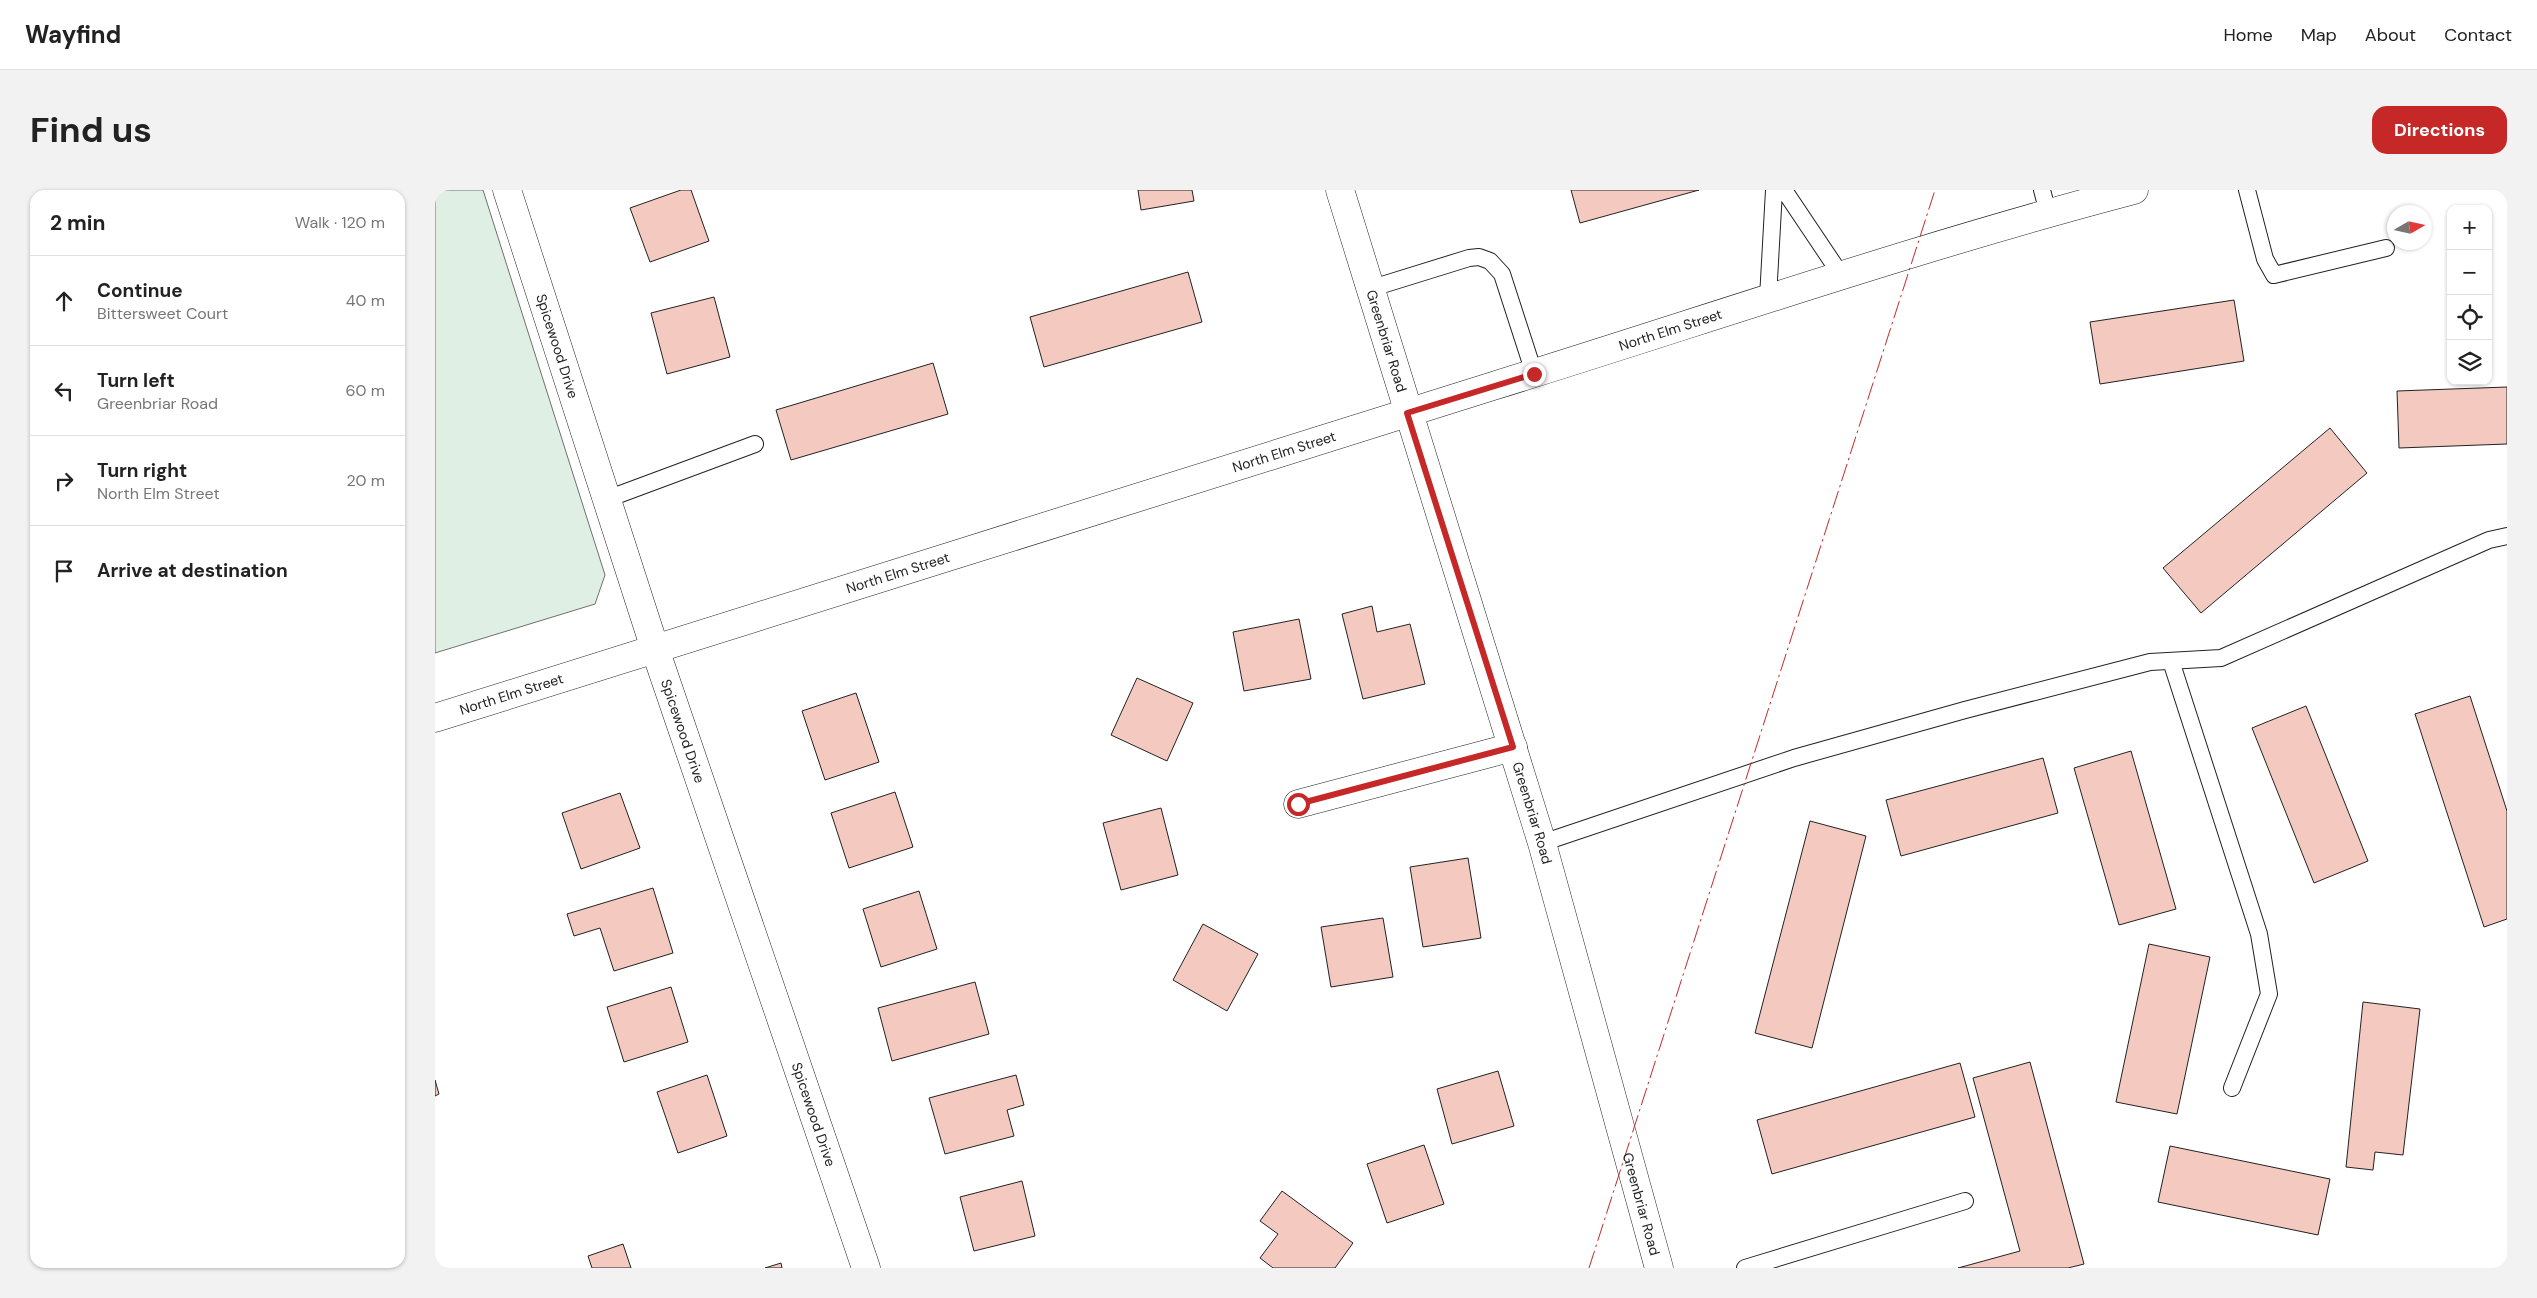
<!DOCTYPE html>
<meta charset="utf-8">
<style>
:root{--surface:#fff;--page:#f2f2f2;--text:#222;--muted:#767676;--line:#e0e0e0;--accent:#c62828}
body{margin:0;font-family:"DM Sans",sans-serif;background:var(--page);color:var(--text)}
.controls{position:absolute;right:15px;top:15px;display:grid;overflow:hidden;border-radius:10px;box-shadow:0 1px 4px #0004}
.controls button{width:45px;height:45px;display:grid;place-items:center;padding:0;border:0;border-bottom:1px solid var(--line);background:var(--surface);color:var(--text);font:25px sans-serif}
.compass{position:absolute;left:1952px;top:15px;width:45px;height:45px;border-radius:50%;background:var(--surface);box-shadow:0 1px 4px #0004;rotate:81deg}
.stop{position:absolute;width:15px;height:15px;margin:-11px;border:4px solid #c62828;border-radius:50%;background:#fff}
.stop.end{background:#c62828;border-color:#fff;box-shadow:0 1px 5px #0008}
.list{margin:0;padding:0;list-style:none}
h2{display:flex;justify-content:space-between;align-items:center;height:65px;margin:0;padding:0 20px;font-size:21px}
h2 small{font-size:16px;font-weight:400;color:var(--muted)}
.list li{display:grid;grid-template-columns:32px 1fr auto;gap:15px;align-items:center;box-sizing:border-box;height:90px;padding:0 20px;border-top:1px solid var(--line)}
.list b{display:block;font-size:19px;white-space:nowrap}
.list p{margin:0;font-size:16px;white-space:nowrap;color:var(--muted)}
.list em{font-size:16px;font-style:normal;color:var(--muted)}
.icon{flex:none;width:28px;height:28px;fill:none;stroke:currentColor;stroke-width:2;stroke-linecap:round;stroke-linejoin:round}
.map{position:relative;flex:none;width:2072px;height:1078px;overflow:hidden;border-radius:15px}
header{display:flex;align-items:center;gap:30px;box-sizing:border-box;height:70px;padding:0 25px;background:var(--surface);border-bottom:1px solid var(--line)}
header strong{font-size:24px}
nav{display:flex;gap:28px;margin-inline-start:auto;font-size:18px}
.intro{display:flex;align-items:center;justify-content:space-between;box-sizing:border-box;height:120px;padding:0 30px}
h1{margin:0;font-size:35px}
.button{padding:12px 22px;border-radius:15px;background:var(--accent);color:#fff;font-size:18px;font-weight:700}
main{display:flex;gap:30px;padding:0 30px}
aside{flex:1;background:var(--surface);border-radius:15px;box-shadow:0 1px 4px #0004}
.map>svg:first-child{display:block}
.green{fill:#e0efe3;stroke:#6f6f6f}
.building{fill:#f3c9c0;stroke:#222}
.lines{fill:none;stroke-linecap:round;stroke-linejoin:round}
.lane-casing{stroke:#222;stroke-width:18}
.street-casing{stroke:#222;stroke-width:29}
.secondary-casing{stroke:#222;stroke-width:29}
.lane{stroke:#fff;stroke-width:16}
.street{stroke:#fff;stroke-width:28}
.secondary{stroke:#fff;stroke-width:28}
.power{stroke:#c62828;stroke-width:1;stroke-dasharray:18 4 2.5 4;stroke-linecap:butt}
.route{stroke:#c62828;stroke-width:6}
.labels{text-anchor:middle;stroke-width:4;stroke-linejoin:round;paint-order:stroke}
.street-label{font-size:14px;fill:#222;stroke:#fff}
</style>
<header>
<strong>Wayfind</strong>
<nav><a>Home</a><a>Map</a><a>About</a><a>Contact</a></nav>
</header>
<div class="intro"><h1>Find us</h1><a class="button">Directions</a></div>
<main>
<aside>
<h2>2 min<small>Walk · 120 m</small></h2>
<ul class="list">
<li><svg class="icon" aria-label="ahead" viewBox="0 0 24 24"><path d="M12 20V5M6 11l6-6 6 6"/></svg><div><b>Continue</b><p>Bittersweet Court</p></div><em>40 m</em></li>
<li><svg class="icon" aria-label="left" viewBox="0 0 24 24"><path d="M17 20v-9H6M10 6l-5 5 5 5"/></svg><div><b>Turn left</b><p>Greenbriar Road</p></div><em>60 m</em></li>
<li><svg class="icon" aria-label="right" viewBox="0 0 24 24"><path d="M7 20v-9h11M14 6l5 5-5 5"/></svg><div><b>Turn right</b><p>North Elm Street</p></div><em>20 m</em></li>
<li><svg class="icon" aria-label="arrive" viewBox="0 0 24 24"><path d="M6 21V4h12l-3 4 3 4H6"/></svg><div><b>Arrive at destination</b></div></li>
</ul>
</aside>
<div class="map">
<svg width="2072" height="1078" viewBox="0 0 2072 1078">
<rect width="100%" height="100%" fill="#fff"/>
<path class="green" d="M0 0H48L170 385 160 414 0 463Z"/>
<path class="building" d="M246 0H256L274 51 215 72 195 18Z
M703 0H757L759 11 706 20Z
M1136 0H1264L1145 33Z
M753 82 767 132 609 177 595 127Z
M279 107 295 167 232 184 216 123Z
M1799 110 1809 171 1665 194 1655 132Z
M498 173 513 224 356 270 341 220Z
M2072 197V254L1964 258 1962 201Z
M1895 238 1932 283 1766 423 1728 378Z
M937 416 942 442 975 434 990 494 928 509 907 424Z
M864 429 876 489 809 501 798 442Z
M702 488 758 513 732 571 676 545Z
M421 503 444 572 390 590 367 521Z
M2035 506 2072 621V729L2049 737 1980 524Z
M1871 516 1933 671 1879 693 1817 538Z
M1696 561 1741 719 1684 735 1639 578Z
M1608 568 1623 623 1466 666 1451 610Z
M460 602 478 657 414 678 396 623Z
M185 603 205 658 146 679 127 623Z
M726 618 743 685 686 700 668 633Z
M1375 631 1431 646 1377 858 1320 843Z
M1033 668 1046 748 988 757 975 677Z
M218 698 238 763 179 781 165 738 139 746 132 724Z
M484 701 502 759 446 777 428 719Z
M948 728 958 787 896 797 886 737Z
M768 734 823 764 792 821 738 790Z
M1714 754 1775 767 1742 924 1681 912Z
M540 792 554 844 457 871 443 818Z
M236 797 253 852 189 872 172 817Z
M1928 812 1985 819 1968 965 1940 962 1938 980 1911 977Z
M1595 872 1649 1074 1633 1078H1523L1585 1061 1538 888Z
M1525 873 1540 927 1337 984 1322 930Z
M1063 881 1079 936 1017 954 1002 899Z
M272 885 292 946 243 963 222 902Z
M581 885 589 915 572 920 579 946 510 964 494 908Z
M0 890 4 904 0 906Z
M989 955 1009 1014 952 1033 932 974Z
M1735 956 1895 989 1883 1045 1723 1012Z
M587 991 600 1046 539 1061 525 1007Z
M847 1001 918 1053 900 1078H838L825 1068 843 1044 825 1031Z
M188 1054 196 1078H157L153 1066Z
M346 1073 347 1078H330Z"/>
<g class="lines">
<defs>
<path id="lane" d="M1349 0 1406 85
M1607 0 1613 23
M1812 0 1830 69 1839 85 1951 58
M934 99 1034 68 1044 67 1055 71 1067 84 1099 183
M1333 108 1339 0
M172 309 320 254
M1736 471 1824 744 1834 804 1797 898
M1107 653 1359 568 1530 520 1715 472 1786 468 2054 350 2072 346
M1310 1078 1530 1011"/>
<g id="street">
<path id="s1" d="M72 0 220 459 431 1078"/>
<path id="s2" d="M905 0 1107 653 1224 1078"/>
<path d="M863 614 1078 557"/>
</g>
<g id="secondary">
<path id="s3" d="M0 528C353 417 705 307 1058 196 1271 130 1482 57 1699 0"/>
</g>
</defs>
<use href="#lane" class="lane-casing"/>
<use href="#street" class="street-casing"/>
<use href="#secondary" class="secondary-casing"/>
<use href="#lane" class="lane"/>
<use href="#street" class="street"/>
<use href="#secondary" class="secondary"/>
<path class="power" d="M1154 1078 1500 0"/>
</g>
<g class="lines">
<path class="route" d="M863 614 1078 557 972 223 1099 184"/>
</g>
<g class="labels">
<g class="street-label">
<text dy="5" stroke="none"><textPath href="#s3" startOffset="1295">North Elm Street</textPath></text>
<text dy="5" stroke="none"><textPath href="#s2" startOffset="158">Greenbriar Road</textPath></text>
<text dy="5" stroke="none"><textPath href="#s1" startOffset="164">Spicewood Drive</textPath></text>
<text dy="5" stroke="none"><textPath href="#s3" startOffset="890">North Elm Street</textPath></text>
<text dy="5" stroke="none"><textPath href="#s3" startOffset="485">North Elm Street</textPath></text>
<text dy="5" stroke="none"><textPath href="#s3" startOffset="80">North Elm Street</textPath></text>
<text dy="5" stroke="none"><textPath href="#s1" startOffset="569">Spicewood Drive</textPath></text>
<text dy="5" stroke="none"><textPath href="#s2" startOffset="652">Greenbriar Road</textPath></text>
<text dy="5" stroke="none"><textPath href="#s1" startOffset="974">Spicewood Drive</textPath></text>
<text dy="5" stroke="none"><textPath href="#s2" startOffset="1058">Greenbriar Road</textPath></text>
</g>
</g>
</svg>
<div class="controls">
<button>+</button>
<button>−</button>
<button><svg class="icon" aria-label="locate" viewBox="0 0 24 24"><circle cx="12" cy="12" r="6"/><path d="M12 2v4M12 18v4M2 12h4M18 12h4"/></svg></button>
<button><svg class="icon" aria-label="layers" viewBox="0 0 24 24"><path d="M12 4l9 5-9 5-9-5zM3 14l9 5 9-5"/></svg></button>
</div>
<svg class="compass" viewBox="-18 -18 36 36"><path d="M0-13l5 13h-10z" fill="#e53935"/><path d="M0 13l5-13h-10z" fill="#767676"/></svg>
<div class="stop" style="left:863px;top:614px"></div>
<div class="stop end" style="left:1099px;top:184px"></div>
</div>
</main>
